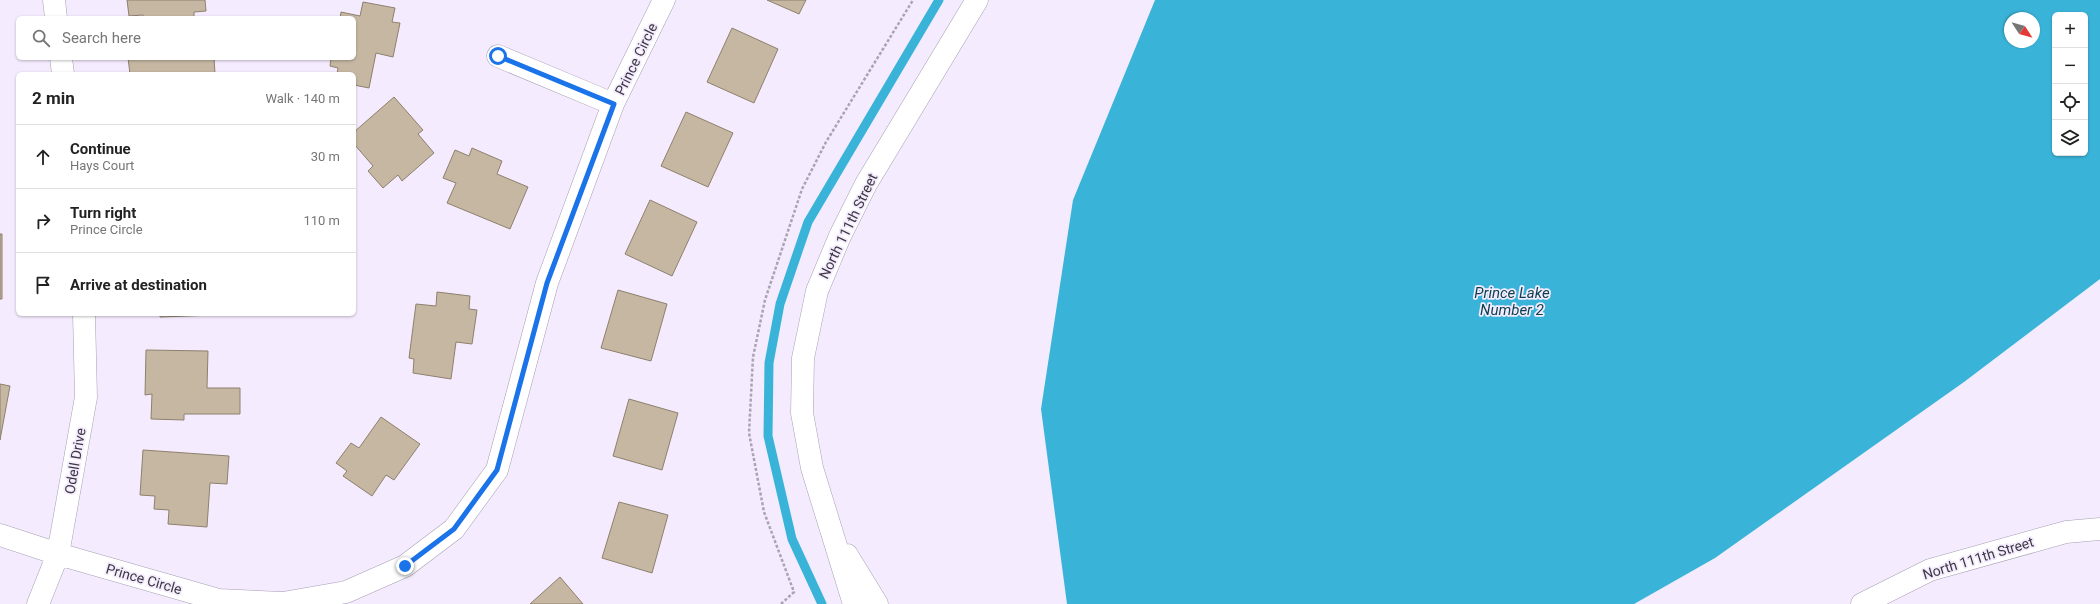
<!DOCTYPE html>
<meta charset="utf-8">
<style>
:root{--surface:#fff;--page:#f6f6f6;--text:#222;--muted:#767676;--line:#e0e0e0}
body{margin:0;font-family:Roboto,sans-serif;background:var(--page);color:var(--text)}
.controls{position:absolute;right:12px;top:12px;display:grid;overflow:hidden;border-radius:6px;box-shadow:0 1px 3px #0004}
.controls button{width:36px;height:36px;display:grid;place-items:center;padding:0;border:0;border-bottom:1px solid var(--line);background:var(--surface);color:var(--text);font:20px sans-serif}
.compass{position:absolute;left:2004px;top:12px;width:36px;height:36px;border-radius:50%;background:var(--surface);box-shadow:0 1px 3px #0004;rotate:126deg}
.stop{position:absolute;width:12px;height:12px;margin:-9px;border:3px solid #1a73e8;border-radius:50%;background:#fff}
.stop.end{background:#1a73e8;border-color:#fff;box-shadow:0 1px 4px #0008}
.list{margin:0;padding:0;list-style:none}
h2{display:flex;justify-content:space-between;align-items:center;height:52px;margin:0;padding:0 16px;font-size:17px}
h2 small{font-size:13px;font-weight:400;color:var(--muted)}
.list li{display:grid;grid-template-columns:26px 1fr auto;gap:12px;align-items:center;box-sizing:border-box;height:64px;padding:0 16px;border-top:1px solid var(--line)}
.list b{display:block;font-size:15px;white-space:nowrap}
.list p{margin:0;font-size:13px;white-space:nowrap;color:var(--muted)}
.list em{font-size:13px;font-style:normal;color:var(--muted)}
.icon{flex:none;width:22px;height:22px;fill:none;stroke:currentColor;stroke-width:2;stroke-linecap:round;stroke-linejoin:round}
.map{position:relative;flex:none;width:2100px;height:604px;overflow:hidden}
.search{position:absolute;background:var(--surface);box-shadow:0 1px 3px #0004;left:16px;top:16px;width:340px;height:44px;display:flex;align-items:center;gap:10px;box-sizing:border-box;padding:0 14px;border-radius:6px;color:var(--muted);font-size:15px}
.panel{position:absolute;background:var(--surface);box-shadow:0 1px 3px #0004;left:16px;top:72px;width:340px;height:244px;border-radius:6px}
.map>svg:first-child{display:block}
.water{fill:#3ab3d8;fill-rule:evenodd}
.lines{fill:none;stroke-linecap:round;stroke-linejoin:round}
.stream{stroke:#3ab3d8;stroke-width:9}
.building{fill:#c5b7a2;stroke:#8e806d}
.minor-casing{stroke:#a79eb3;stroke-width:23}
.path{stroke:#aaa3b2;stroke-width:2.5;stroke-dasharray:3 2;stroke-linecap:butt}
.minor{stroke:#fff;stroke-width:22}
.route{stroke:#1a73e8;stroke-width:5}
.labels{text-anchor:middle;stroke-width:3.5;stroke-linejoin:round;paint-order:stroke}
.street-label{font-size:14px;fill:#3c3841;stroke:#f4ecfe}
.water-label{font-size:15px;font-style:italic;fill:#0a3f4f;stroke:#f4ecfe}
</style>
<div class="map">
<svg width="2100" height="604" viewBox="0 0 2100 604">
<rect width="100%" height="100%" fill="#f4ecfe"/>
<path class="water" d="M1155 0H2100V279L1964 382 1715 558 1634 604H1067L1041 409 1073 200ZM2055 15H2085V153H2055ZM2010 18H2034V42H2010Z"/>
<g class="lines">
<path class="stream" d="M822 604 792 539 768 436 769 363 780 304 808 222 939 0"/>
</g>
<path class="building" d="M127 0H205L206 11 194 12V18H144L143 15 129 16Z
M767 0H806L799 14Z
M363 2 395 8 392 22 400 23 393 57 376 53 369 88 354 85V74H337L338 68 330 66 331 58H354V18H340L341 12 360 16Z
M732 28 778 49 754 103 707 82Z
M128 58H214L215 74H130Z
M394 97 423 130 418 134 434 153 402 181 398 175 383 188 368 171 373 166 354 144V132Z
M686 112 733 133 708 187 661 166Z
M472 148 502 161 497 174 528 187 510 229 447 203 456 183 443 178 455 150 469 156Z
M650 200 697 222 672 276 625 254Z
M0 234H2V299H0Z
M618 290 667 304 651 361 601 348Z
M437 292 470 296 469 309 477 310 472 344 456 342 451 379 413 373 414 359 409 358 416 304 436 306Z
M160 314H214V315L160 317Z
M146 350 208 351 207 388H240V414H184V420L151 419 152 394 145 395Z
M0 384 10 386 0 440Z
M629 399 678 413 662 470 613 456Z
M381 417 420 444 394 480 386 475 372 496 343 476 347 471 336 463 351 443 359 448Z
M143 450 229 456 227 484 210 483 207 527 168 524 169 510 154 509 155 496 140 495Z
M619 502 668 515 652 573 602 558Z
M560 577 583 604H530Z"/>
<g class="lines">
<defs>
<path id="minor" d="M54 0 56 18
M498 56 613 104
M61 58 63 74
M0 535 58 554 219 600 283 603 346 592 405 566 454 529 497 470 547 283 613 104 664 0
M847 555 877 604
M38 604 58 554 86 397 84 314
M854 604 812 468 802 413 803 358 817 291 840 236 866 184 977 0
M1862 604 1930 570 2066 532 2100 529"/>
</defs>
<use href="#minor" class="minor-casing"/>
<path class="path" d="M781 604 794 592 764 512 749 433 753 357 765 300 802 189 826 142 913 0"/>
<use href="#minor" class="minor"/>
</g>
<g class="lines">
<path class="route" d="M405 566 454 529 497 470 547 283 614 104 498 56"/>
</g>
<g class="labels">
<g class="street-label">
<text transform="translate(636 59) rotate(-64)" y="5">Prince Circle</text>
<text transform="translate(848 226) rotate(-64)" y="5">North 111th Street</text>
<text transform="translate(75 461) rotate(-80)" y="5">Odell Drive</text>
<text transform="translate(1978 558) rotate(-17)" y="5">North 111th Street</text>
<text transform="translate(144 579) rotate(16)" y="5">Prince Circle</text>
</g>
<g class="water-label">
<text x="1512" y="298">Prince Lake<tspan x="1512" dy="17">Number 2</tspan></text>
</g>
</g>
</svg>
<div class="controls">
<button>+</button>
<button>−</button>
<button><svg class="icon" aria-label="locate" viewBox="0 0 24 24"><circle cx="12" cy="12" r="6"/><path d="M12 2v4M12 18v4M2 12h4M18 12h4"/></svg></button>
<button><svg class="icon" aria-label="layers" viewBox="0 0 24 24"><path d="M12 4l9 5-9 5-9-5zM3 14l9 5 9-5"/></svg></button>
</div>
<svg class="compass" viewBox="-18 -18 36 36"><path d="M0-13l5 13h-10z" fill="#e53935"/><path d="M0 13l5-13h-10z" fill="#767676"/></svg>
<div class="stop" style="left:498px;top:56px"></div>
<div class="stop end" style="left:405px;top:566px"></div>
<div class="search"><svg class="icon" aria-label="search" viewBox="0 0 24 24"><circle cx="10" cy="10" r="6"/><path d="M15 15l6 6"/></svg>Search here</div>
<section class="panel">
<h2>2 min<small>Walk · 140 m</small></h2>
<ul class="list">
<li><svg class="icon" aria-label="ahead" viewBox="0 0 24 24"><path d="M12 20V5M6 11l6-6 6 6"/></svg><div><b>Continue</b><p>Hays Court</p></div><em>30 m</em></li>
<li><svg class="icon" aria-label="right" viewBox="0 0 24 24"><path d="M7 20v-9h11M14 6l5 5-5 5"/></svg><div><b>Turn right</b><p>Prince Circle</p></div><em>110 m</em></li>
<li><svg class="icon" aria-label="arrive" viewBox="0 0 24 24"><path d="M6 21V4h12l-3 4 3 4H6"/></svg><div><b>Arrive at destination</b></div></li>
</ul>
</section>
</div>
